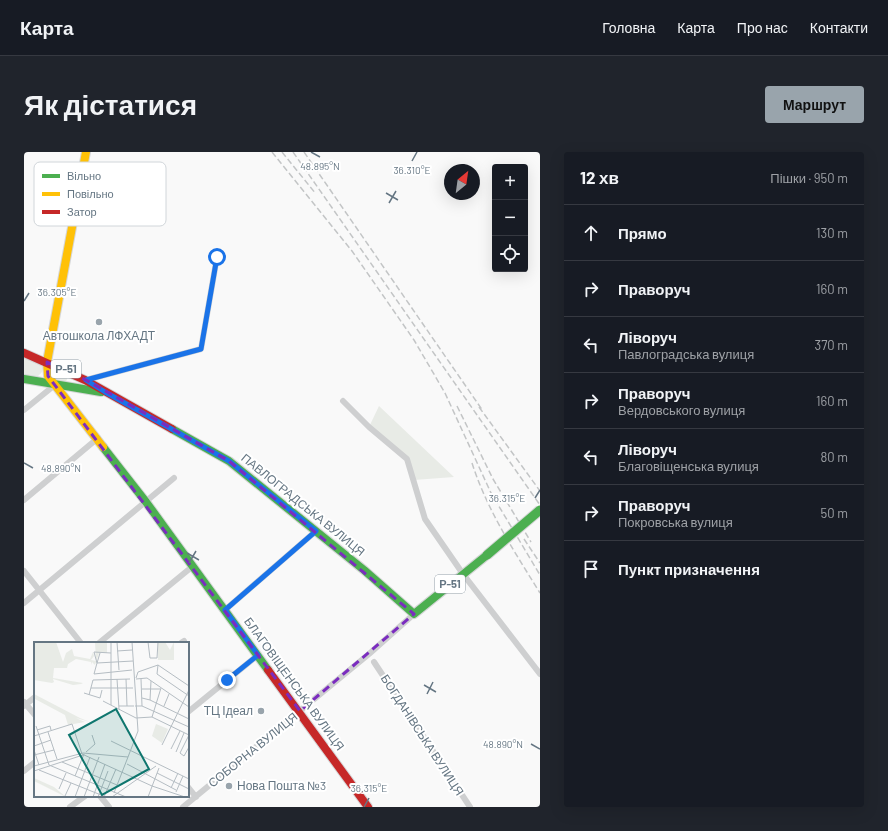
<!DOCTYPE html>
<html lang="uk">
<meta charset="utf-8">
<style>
:root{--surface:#171b24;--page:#20242c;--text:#f1f3f6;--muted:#9ea1a6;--line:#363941;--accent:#99a4ac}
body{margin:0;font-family:Barlow,sans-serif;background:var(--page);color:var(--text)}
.controls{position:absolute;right:12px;top:12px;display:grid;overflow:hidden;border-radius:4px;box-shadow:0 4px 16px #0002}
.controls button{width:36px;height:36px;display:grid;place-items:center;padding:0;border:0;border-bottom:1px solid var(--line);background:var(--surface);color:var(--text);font:20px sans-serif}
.compass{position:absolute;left:420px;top:12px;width:36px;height:36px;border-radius:50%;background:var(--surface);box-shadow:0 4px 16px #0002;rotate:29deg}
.stop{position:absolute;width:12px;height:12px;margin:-9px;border:3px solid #1a73e8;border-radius:50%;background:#fff}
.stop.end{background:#1a73e8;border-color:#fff;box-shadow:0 1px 4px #0008}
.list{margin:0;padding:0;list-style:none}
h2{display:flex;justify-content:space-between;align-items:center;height:52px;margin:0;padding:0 16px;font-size:17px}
h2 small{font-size:13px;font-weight:400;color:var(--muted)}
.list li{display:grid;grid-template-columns:26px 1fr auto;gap:12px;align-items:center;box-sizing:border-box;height:56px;padding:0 16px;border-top:1px solid var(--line)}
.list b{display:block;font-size:15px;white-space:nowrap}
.list p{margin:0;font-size:13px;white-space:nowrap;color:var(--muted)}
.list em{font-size:13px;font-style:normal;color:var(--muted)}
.icon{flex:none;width:22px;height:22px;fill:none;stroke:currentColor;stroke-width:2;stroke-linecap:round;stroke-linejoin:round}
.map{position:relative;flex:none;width:516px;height:655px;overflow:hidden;border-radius:4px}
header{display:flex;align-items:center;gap:24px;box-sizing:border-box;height:56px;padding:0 20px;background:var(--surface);border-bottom:1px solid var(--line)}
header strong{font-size:19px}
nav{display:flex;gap:22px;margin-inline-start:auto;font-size:14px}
.intro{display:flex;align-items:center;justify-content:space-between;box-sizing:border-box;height:96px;padding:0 24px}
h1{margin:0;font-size:28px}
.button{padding:10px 18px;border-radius:4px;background:var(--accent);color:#111;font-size:14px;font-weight:700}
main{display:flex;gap:24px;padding:0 24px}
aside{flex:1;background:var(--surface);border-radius:4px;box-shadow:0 4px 16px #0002}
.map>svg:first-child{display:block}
.green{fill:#e8ebe6}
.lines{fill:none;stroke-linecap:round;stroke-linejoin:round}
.fast-casing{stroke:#d5d6d7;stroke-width:10}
.slow-casing{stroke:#d5d6d7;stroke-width:10}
.jam-casing{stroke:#d5d6d7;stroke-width:10}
.street{stroke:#cecfd0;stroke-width:6}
.fast{stroke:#4caf50;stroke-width:8}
.slow{stroke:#ffc107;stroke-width:8}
.jam{stroke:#c62828;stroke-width:8}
.rail{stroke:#c3c5c6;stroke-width:1.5;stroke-dasharray:6 3;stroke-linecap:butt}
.fast-bridge-casing{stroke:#d5d6d7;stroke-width:11;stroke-linecap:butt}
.fast-bridge{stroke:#4caf50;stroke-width:9}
.route{stroke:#1a73e8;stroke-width:5}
.marked{fill:none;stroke:#7b2cbf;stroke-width:3;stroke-dasharray:8 5;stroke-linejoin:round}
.ticks{fill:none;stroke:#657683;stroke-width:1.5}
.poi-dot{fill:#99a4ac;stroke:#fff;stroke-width:1.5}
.labels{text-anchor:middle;stroke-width:4;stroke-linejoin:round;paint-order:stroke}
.shield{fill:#fff;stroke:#939fa8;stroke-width:1}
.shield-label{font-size:11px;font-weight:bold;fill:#657683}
.poi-label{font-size:12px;fill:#657683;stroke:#fff}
.street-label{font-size:12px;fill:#657683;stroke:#fff}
.inset-road{fill:none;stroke:#b5bdc3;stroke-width:1}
.view{fill:#0f766e;fill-opacity:0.15;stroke:#0f766e;stroke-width:2}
.inset-edge{fill:none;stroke:#657683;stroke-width:2}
.key{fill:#fff;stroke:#d1d6da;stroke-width:1}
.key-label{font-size:11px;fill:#657683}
.ticks-label{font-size:10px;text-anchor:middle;fill:#657683;stroke:#fff;stroke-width:4;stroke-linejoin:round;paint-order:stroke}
</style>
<header>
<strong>Карта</strong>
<nav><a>Головна</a><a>Карта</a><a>Про нас</a><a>Контакти</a></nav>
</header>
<div class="intro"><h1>Як дістатися</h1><a class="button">Маршрут</a></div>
<main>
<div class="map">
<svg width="516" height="655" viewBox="0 0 516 655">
<rect width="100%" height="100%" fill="#f9f9f9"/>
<path class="green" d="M0 205 20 213 18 220 13 225 0 223Z
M29 216 44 224 42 230 37 231 31 227 27 219Z
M355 254 430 325 390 328 383 307 345 275Z"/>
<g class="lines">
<defs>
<path id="fast" d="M0 227 77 240
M148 277 205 309 340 418 390 462 463 403
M79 295 122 350 244 518"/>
<path id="slow" d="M62 0 23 210 24 224 79 295"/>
<path id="jam" d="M0 201 61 228 148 277
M244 518 344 655"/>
</defs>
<use href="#fast" class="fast-casing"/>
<use href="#slow" class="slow-casing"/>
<use href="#jam" class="jam-casing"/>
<path class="street" d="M62 228 177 197 193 105
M319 249 345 275 383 307 401 367 439 422 516 522
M0 258 32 232
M0 348 74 286
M0 419 57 491
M0 451 150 326
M201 458 292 379
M75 491 169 414
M157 491 160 489
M350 510 446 655
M0 550 11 563
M0 554 11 545
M164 560 234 503
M0 619 11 610
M164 635 172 645
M76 644 85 655
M46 655 61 644
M159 655 345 502 390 462"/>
<use href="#fast" class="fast"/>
<use href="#slow" class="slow"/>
<use href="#jam" class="jam"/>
<path class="rail" d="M248 0 328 99 390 188 421 241 467 341 516 423
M258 0 292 42
M269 0 516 353
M280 0 459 259
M433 254 469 327 507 390
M455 255 516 339
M448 311C463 358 490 399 516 441
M500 387 516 411"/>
<defs>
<path id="fast-bridge" d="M463 403 516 358"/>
</defs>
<use href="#fast-bridge" class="fast-bridge-casing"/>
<use href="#fast-bridge" class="fast-bridge"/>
</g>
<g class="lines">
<path class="route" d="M193 105 177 197 62 228 81 240 205 309 292 379 201 458 234 503 203 528"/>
</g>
<path class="marked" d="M23 210 62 228 205 309 390 462 276 559 24 224Z"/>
<path class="ticks" d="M287 0 296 5M388 9 393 0M362 41 374 48M365 51 372 39M0 149 5 141M0 311 9 316M511 346 516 338M163 401 175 408M165 411 172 399M400 533 412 540M403 542 409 530M507 592 516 597M340 655 345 646"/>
<g class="poi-dot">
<circle cx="75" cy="170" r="4"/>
<circle cx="237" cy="559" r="4"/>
<circle cx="205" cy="634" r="4"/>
</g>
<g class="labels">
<g class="shield">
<rect x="27" y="208" width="30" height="18" rx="3"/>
<rect x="411" y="423" width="30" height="18" rx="3"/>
</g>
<g class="shield-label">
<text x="42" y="221">Р-51</text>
<text x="426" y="436">Р-51</text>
</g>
<g class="poi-label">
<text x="75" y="188">Автошкола ЛФХАДТ</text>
<text x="229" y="563" text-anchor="end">ТЦ Ідеал</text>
<text x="213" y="638" text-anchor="start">Нова Пошта №3</text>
</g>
<g class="street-label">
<text transform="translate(279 353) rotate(39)" y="4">ПАВЛОГРАДСЬКА ВУЛИЦЯ</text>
<text transform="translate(270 532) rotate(54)" y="4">БЛАГОВІЩЕНСЬКА ВУЛИЦЯ</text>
<text transform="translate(398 583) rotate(57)" y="4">БОГДАНІВСЬКА ВУЛИЦЯ</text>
<text transform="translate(229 598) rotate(-39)" y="4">СОБОРНА ВУЛИЦЯ</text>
</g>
</g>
<g transform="translate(10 490)">
<rect width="155" height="155" fill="#f9f9f9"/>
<path d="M0 0H22L29 20 32 11 38 7 40 14 56 17 59 10 60 14 57 18 62 19 61 0H73V11H65L61 23 58 20 57 23V20L42 17 34 22 33 26H20L19 36 49 41 47 42 39 43 19 37 20 40 18 41 0 38ZM124 0H131L136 8 140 0V18H124ZM0 52 46 76 56 80 42 76 51 80 34 83 31 73 1 57ZM122 82 134 87 128 101 118 94ZM0 136 20 145 32 155 0 139Z" fill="#e8ebe6"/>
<path class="inset-road" d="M83 0 85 28M114 0 116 16H123L124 0M83 9 98 8M60 10 63 21 60 32 98 28M60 10 77 11M66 11 63 21 99 19M124 23 123 32 155 54M124 23 155 44M102 36 104 30 124 23M83 37 85 67M92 37 93 64M102 37 113 36 155 65M107 37 108 64M57 46H99M108 47H126M50 51 66 56 68 48M55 53 59 38 96 37M108 56 116 58 155 77M116 58 117 39M69 59 102 76M77 63V0M85 64H100M101 64H108L155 85M130 64 135 52M118 75 127 46M102 76 118 75 155 93M2 84 15 123 92 155M3 88 16 84 17 88M14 90 23 117M155 93 146 111 150 114 155 105M0 94 38 82 48 112 118 144 151 155M77 99 155 137M128 103 155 48M0 104 17 98M137 107 146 89M0 108 5 123M52 110 61 102 58 93M142 110 150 91M0 113 20 108M28 120 83 143M93 122 142 148M0 124 49 111 94 115 104 89 98 0M5 128 72 155M0 129 49 113M123 131 155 147M41 134 50 112M137 146 144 131M25 147 32 131M142 150 149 134M80 151 94 115M31 154 37 141M41 155 56 115M50 155 65 115M59 155 71 122M64 155 74 129M70 155 82 127M78 155 122 124M114 155 125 126"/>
<path class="view" d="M82 67 115 127 68 153 35 93Z"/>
<rect width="155" height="155" class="inset-edge"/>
</g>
<rect x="10" y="10" width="132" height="64" rx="6" class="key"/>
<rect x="18" y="22" width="18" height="4" fill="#4caf50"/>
<rect x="18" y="40" width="18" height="4" fill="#ffc107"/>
<rect x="18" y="58" width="18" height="4" fill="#c62828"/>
<g class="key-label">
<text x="43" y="28">Вільно</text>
<text x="43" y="46">Повільно</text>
<text x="43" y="64">Затор</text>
</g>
<g class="ticks-label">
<text x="296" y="18">48.895°N</text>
<text x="388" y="22">36.310°E</text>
<text x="33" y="144">36.305°E</text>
<text x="37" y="320">48.890°N</text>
<text x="483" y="350">36.315°E</text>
<text x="479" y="596">48.890°N</text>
<text x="345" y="640">36.315°E</text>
</g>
</svg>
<div class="controls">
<button>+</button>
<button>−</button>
<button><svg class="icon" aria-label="locate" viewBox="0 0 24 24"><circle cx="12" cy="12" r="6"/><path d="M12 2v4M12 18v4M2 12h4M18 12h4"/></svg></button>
</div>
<svg class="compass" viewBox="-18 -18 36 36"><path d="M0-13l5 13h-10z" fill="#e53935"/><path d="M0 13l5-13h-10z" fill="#9ea1a6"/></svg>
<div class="stop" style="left:193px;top:105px"></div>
<div class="stop end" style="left:203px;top:528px"></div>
</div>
<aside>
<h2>12 хв<small>Пішки · 950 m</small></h2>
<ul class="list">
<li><svg class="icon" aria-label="ahead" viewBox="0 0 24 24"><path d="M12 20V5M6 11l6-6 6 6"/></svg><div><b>Прямо</b></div><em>130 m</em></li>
<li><svg class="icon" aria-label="right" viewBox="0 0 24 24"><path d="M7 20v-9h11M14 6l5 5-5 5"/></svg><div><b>Праворуч</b></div><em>160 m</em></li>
<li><svg class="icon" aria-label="left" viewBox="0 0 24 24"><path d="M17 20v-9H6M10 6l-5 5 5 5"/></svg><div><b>Ліворуч</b><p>Павлоградська вулиця</p></div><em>370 m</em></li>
<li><svg class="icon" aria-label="right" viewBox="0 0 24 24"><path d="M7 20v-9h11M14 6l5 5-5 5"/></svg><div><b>Праворуч</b><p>Вердовського вулиця</p></div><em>160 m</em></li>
<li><svg class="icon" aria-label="left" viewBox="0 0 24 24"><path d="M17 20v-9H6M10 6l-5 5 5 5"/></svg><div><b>Ліворуч</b><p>Благовіщенська вулиця</p></div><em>80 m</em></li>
<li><svg class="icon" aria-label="right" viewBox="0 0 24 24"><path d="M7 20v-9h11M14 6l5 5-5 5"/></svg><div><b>Праворуч</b><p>Покровська вулиця</p></div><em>50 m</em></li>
<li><svg class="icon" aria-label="arrive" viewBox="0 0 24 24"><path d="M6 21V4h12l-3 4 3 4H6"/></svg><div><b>Пункт призначення</b></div></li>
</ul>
</aside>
</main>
